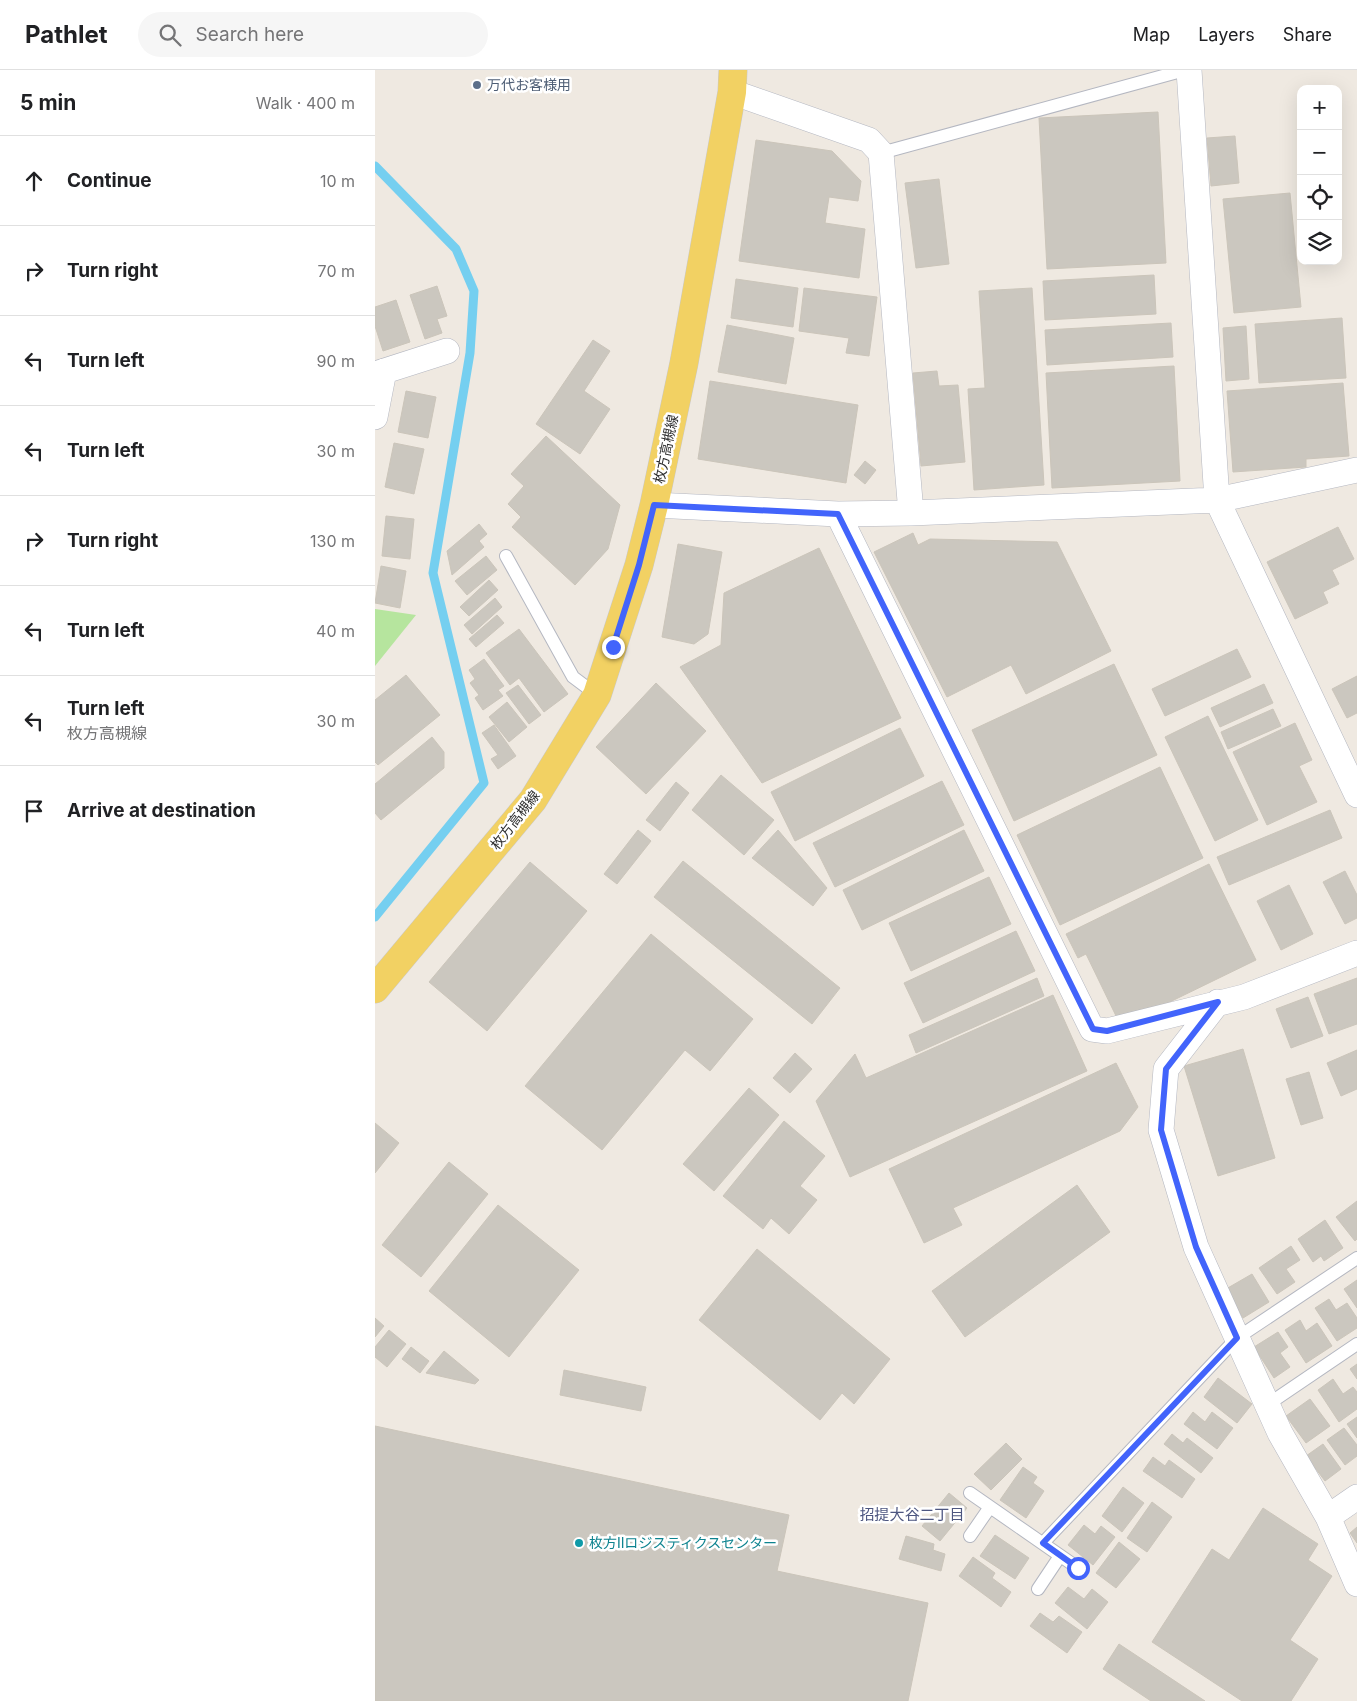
<!DOCTYPE html>
<meta charset="utf-8">
<style>
:root{--surface:#fff;--page:#f6f6f6;--text:#202124;--muted:#757577;--line:#e0e0e0}
body{margin:0;font-family:Inter,"Noto Sans JP",sans-serif;background:var(--page);color:var(--text)}
.controls{position:absolute;right:15px;top:15px;display:grid;overflow:hidden;border-radius:10px;box-shadow:0 5px 20px #0002}
.controls button{width:45px;height:45px;display:grid;place-items:center;padding:0;border:0;border-bottom:1px solid var(--line);background:var(--surface);color:var(--text);font:25px sans-serif}
.stop{position:absolute;width:15px;height:15px;margin:-11px;border:4px solid #4264fb;border-radius:50%;background:#fff}
.stop.end{background:#4264fb;border-color:#fff;box-shadow:0 1px 5px #0008}
.list{margin:0;padding:0;list-style:none}
h2{display:flex;justify-content:space-between;align-items:center;height:65px;margin:0;padding:0 20px;font-size:21px}
h2 small{font-size:16px;font-weight:400;color:var(--muted)}
.list li{display:grid;grid-template-columns:32px 1fr auto;gap:15px;align-items:center;box-sizing:border-box;height:90px;padding:0 20px;border-top:1px solid var(--line)}
.list b{display:block;font-size:19px;white-space:nowrap}
.list p{margin:0;font-size:16px;white-space:nowrap;color:var(--muted)}
.list em{font-size:16px;font-style:normal;color:var(--muted)}
.icon{flex:none;width:28px;height:28px;fill:none;stroke:currentColor;stroke-width:2;stroke-linecap:round;stroke-linejoin:round}
.map{position:relative;flex:none;width:982px;height:1631px;overflow:hidden}
header{display:flex;align-items:center;gap:30px;box-sizing:border-box;height:70px;padding:0 25px;background:var(--surface);border-bottom:1px solid var(--line)}
header strong{font-size:24px}
nav{display:flex;gap:28px;margin-inline-start:auto;font-size:18px}
.search{width:350px;height:45px;background:var(--page);display:flex;align-items:center;gap:12px;box-sizing:border-box;padding:0 18px;border-radius:28px;color:var(--muted);font-size:19px}
main{display:flex}
aside{flex:1;background:var(--surface)}
.map>svg:first-child{display:block}
.green{fill:#b6e59e}
.lines{fill:none;stroke-linecap:round;stroke-linejoin:round}
.stream{stroke:#75cff0;stroke-width:9}
.building{fill:#cbc7bf;stroke:#cbc5ba}
.lane-casing{stroke:#b4b7c1;stroke-width:14}
.street-casing{stroke:#b4b7c1;stroke-width:26}
.primary-casing{stroke:#c9c9c9;stroke-width:29}
.lane{stroke:#fff;stroke-width:12}
.street{stroke:#fff;stroke-width:25}
.primary{stroke:#f2d163;stroke-width:28}
.route{stroke:#4264fb;stroke-width:6}
.service-dot{fill:#5c6f8a;stroke:#fff;stroke-width:2}
.culture-dot{fill:#0f9aa8;stroke:#fff;stroke-width:2}
.labels{text-anchor:middle;stroke-width:5;stroke-linejoin:round;paint-order:stroke}
.service-label{font-size:14px;fill:#4e5e75;stroke:#fff;text-anchor:start}
.street-label{font-size:14px;fill:#2e2e2e;stroke:#fff}
.culture-label{font-size:14px;fill:#0d838f;stroke:#fff;text-anchor:start}
.neighbourhood-label{font-size:15px;fill:#4d5680;stroke:#fff}
</style>
<header>
<strong>Pathlet</strong>
<div class="search"><svg class="icon" aria-label="search" viewBox="0 0 24 24"><circle cx="10" cy="10" r="6"/><path d="M15 15l6 6"/></svg>Search here</div>
<nav><a>Map</a><a>Layers</a><a>Share</a></nav>
</header>
<main>
<aside>
<h2>5 min<small>Walk · 400 m</small></h2>
<ul class="list">
<li><svg class="icon" aria-label="ahead" viewBox="0 0 24 24"><path d="M12 20V5M6 11l6-6 6 6"/></svg><div><b>Continue</b></div><em>10 m</em></li>
<li><svg class="icon" aria-label="right" viewBox="0 0 24 24"><path d="M7 20v-9h11M14 6l5 5-5 5"/></svg><div><b>Turn right</b></div><em>70 m</em></li>
<li><svg class="icon" aria-label="left" viewBox="0 0 24 24"><path d="M17 20v-9H6M10 6l-5 5 5 5"/></svg><div><b>Turn left</b></div><em>90 m</em></li>
<li><svg class="icon" aria-label="left" viewBox="0 0 24 24"><path d="M17 20v-9H6M10 6l-5 5 5 5"/></svg><div><b>Turn left</b></div><em>30 m</em></li>
<li><svg class="icon" aria-label="right" viewBox="0 0 24 24"><path d="M7 20v-9h11M14 6l5 5-5 5"/></svg><div><b>Turn right</b></div><em>130 m</em></li>
<li><svg class="icon" aria-label="left" viewBox="0 0 24 24"><path d="M17 20v-9H6M10 6l-5 5 5 5"/></svg><div><b>Turn left</b></div><em>40 m</em></li>
<li><svg class="icon" aria-label="left" viewBox="0 0 24 24"><path d="M17 20v-9H6M10 6l-5 5 5 5"/></svg><div><b>Turn left</b><p>枚方高槻線</p></div><em>30 m</em></li>
<li><svg class="icon" aria-label="arrive" viewBox="0 0 24 24"><path d="M6 21V4h12l-3 4 3 4H6"/></svg><div><b>Arrive at destination</b></div></li>
</ul>
</aside>
<div class="map">
<svg width="982" height="1631" viewBox="0 0 982 1631">
<rect width="100%" height="100%" fill="#efe9e1"/>
<path class="green" d="M0 539 41 545 0 596Z"/>
<g class="lines">
<path class="stream" d="M0 96 81 179 99 221 95 283 58 503 109 713 0 847"/>
</g>
<path class="building" d="M783 42 791 193 672 199 664 48Z
M860 66 864 113 836 116 832 68Z
M381 70 457 81 486 111 483 131 454 127 450 153 490 159 484 208 364 191Z
M564 109 574 194 541 198 530 113Z
M915 123 926 237 859 243 848 129Z
M779 205 781 244 670 250 668 211Z
M361 209 423 218 418 257 356 248Z
M62 216 72 246 62 249 67 263 50 269 35 225Z
M429 218 502 227 494 286 471 283 474 268 424 261Z
M657 218 669 415 599 420 593 319 610 318 604 221Z
M21 230 35 272 8 281 0 256V237Z
M967 248 971 308 884 313 880 254Z
M796 253 798 287 672 295 670 260Z
M352 255 419 268 411 314 343 302Z
M871 256 874 309 851 311 848 258Z
M218 270 235 281 209 321 235 339 205 384 161 354Z
M799 296 805 411 677 418 671 303Z
M562 301 564 316 583 315 590 392 546 396 538 303Z
M335 311 483 335 471 413 323 389Z
M968 313 974 386 931 389V397L858 402 852 321Z
M31 321 61 327 53 368 23 362Z
M171 366 245 435 233 479 200 515 137 457 146 447 133 434 149 416 136 404Z
M19 373 49 379 39 424 10 417Z
M490 391 501 400 490 414 479 405Z
M11 446 39 449 35 489 7 486Z
M104 454 112 464 104 471 109 477 77 505 72 481Z
M963 457 979 489 957 500 964 514 948 522 953 533 920 549 892 492Z
M538 463 543 475 555 469 682 472 736 581 651 624 636 595 572 627 499 482Z
M303 474 347 482 333 564 319 574 287 567Z
M444 478 526 648 387 713 305 597 346 575 349 523Z
M111 486 122 500 92 525 80 511Z
M6 496 31 501 25 538 0 533Z
M114 510 123 520 94 546 85 537Z
M120 528 127 537 97 564 89 555Z
M122 545 129 553 101 577 94 569Z
M144 559 193 624 169 642 144 608 135 615 111 583Z
M862 579 876 607 790 646 777 619Z
M109 589 129 616 123 620 128 626 108 640 100 628 104 625 95 613 100 609 94 600Z
M739 594 782 685 639 751 597 660Z
M31 605 65 645 3 695 0 692V630Z
M982 606V643L972 648 957 619Z
M281 613 331 661 271 724 221 677Z
M889 614 898 633 845 657 836 638Z
M143 615 166 645 154 654 131 623Z
M132 632 152 657 134 672 114 647Z
M898 639 906 656 853 679 846 662Z
M833 646 883 750 840 771 790 667Z
M920 653 937 690 924 696 942 732 892 755 858 682Z
M119 655 141 686 123 699 116 689 123 685 107 663Z
M525 658 549 706 420 771 396 722Z
M57 667 69 682V698L6 750 0 743V714Z
M785 697 828 788 685 855 642 765Z
M346 705 399 750 369 785 317 740Z
M567 711 589 755 460 817 438 773Z
M301 712 314 723 285 761 271 750Z
M955 740 967 768 854 815 842 787Z
M263 760 276 771 242 814 229 804Z
M403 760 452 818 438 836 377 788Z
M589 760 609 801 487 860 468 820Z
M308 791 465 918 437 954 279 827Z
M155 792 212 841 112 961 54 912Z
M834 794 881 890 768 945 766 939 743 950 711 884 703 888 691 864Z
M970 801 982 825V848L970 854 948 812Z
M614 807 636 854 536 901 514 853Z
M914 815 938 864 906 880 882 831Z
M641 861 660 901 548 953 529 913Z
M276 864 378 949 335 1001 310 980 227 1080 150 1016Z
M662 908 669 926 541 983 534 965Z
M982 908V954L954 964 939 924Z
M678 925 712 1001 475 1107 441 1031 480 984 491 1008Z
M933 927 948 966 916 978 901 939Z
M868 979 900 1088 843 1106 809 996Z
M982 980V1019L966 1026 952 993Z
M420 983 437 999 415 1023 398 1008Z
M741 993 763 1037 745 1061 578 1138 587 1155 549 1173 514 1099Z
M934 1002 948 1048 926 1055 911 1009Z
M374 1018 404 1045 339 1121 308 1094Z
M409 1051 450 1086 425 1116 442 1130 414 1164 396 1148 388 1159 348 1126Z
M0 1053 24 1073 0 1103Z
M74 1092 113 1124 46 1207 7 1175Z
M702 1115 735 1162 590 1267 557 1221Z
M982 1131V1169L980 1171 961 1147Z
M123 1135 204 1200 134 1287 54 1221Z
M950 1150 968 1178 949 1191 946 1186 938 1192 923 1169Z
M916 1176 925 1190 911 1199 920 1212 902 1224 884 1198Z
M382 1179 515 1289 479 1334 467 1323 445 1350 324 1250Z
M877 1204 894 1232 868 1248 851 1219Z
M982 1210V1238L969 1219Z
M954 1229 961 1240 972 1233 982 1248V1258L962 1271 940 1238Z
M0 1248 9 1256 0 1267Z
M925 1250 931 1261 942 1253 957 1276 931 1293 910 1260Z
M14 1260 31 1274 12 1297 0 1287V1277Z
M903 1262 913 1277 905 1283 915 1297 899 1308 879 1277Z
M36 1277 54 1291 45 1303 27 1289Z
M69 1281 104 1310 100 1314 51 1303Z
M982 1294V1309L975 1299Z
M189 1300 271 1317 266 1341 185 1325Z
M843 1308 877 1334 862 1353 829 1327Z
M958 1309 968 1324 978 1317 982 1322V1339L964 1352 943 1320Z
M935 1329 955 1356 931 1373 911 1346Z
M818 1342 830 1352 837 1342 858 1358 842 1379 809 1354Z
M982 1347V1368L972 1354Z
M0 1356 414 1445 402 1501 553 1533 533 1631H0Z
M969 1358 982 1375V1386L970 1395 952 1370Z
M797 1364 808 1373 812 1368 838 1388 826 1403 789 1374Z
M631 1373 647 1389 616 1420 599 1404Z
M948 1374 966 1399 950 1411 931 1386Z
M778 1387 790 1396 794 1390 820 1409 807 1428 768 1401Z
M648 1397 662 1407 658 1413 669 1421 651 1448 625 1430Z
M748 1417 769 1433 747 1462 727 1446Z
M574 1423 592 1438 565 1471 547 1456Z
M777 1432 797 1447 772 1482 752 1468Z
M888 1438 943 1474 933 1490 957 1506 915 1570 943 1589 916 1631H867L777 1572 837 1479 854 1490Z
M709 1455 720 1464 726 1456 740 1467 718 1495 693 1475Z
M982 1457V1473L975 1463Z
M620 1465 654 1488 640 1509 605 1486Z
M531 1466 559 1474 558 1480 570 1484 566 1501 524 1489Z
M744 1472 765 1489 741 1518 721 1503Z
M598 1487 620 1503 617 1508 636 1522 626 1537 584 1506Z
M693 1517 709 1529 717 1519 733 1532 712 1559 680 1533Z
M665 1543 678 1552 684 1546 707 1562 692 1583 655 1556Z
M744 1574 830 1631H776L728 1599Z"/>
<g class="lines">
<defs>
<path id="lane" d="M506 83 810 0
M131 486 198 607 222 625
M892 1335 982 1274
M595 1423 703 1498
M595 1466 615 1437
M668 1473 862 1268 982 1188
M663 1519 685 1486"/>
<path id="street" d="M814 0 842 430 982 725
M357 22 494 70 506 83 536 443
M0 304 72 281
M0 347 9 301
M279 435 463 444 536 443 842 430 982 400
M463 444 717 959 732 961 869 927 982 883
M843 932 791 999 786 1060 821 1177 905 1363 953 1447 982 1514
M953 1447 982 1427"/>
<path id="primary" d="M0 919 158 730 222 625 264 495 279 435 309 293 357 22 358 0"/>
</defs>
<use href="#lane" class="lane-casing"/>
<use href="#street" class="street-casing"/>
<use href="#primary" class="primary-casing"/>
<use href="#lane" class="lane"/>
<use href="#street" class="street"/>
<use href="#primary" class="primary"/>
</g>
<g class="lines">
<path class="route" d="M238 577 264 495 279 435 463 444 718 959 732 961 843 932 791 999 786 1060 821 1177 862 1268 668 1473 703 1498"/>
</g>
<circle class="service-dot" cx="102" cy="15" r="5"/>
<circle class="culture-dot" cx="204" cy="1473" r="5"/>
<g class="labels">
<g class="service-label">
<text x="112" y="20">万代お客様用</text>
</g>
<g class="street-label">
<text transform="translate(291 379) rotate(-78)" y="5">枚方高槻線</text>
<text transform="translate(140 750) rotate(-52)" y="5">枚方高槻線</text>
</g>
<g class="culture-label">
<text x="214" y="1478">枚方Ⅱロジスティクスセンター</text>
</g>
<g class="neighbourhood-label">
<text x="537" y="1450">招提大谷二丁目</text>
</g>
</g>
</svg>
<div class="controls">
<button>+</button>
<button>−</button>
<button><svg class="icon" aria-label="locate" viewBox="0 0 24 24"><circle cx="12" cy="12" r="6"/><path d="M12 2v4M12 18v4M2 12h4M18 12h4"/></svg></button>
<button><svg class="icon" aria-label="layers" viewBox="0 0 24 24"><path d="M12 4l9 5-9 5-9-5zM3 14l9 5 9-5"/></svg></button>
</div>
<div class="stop" style="left:703px;top:1498px"></div>
<div class="stop end" style="left:238px;top:577px"></div>
</div>
</main>
